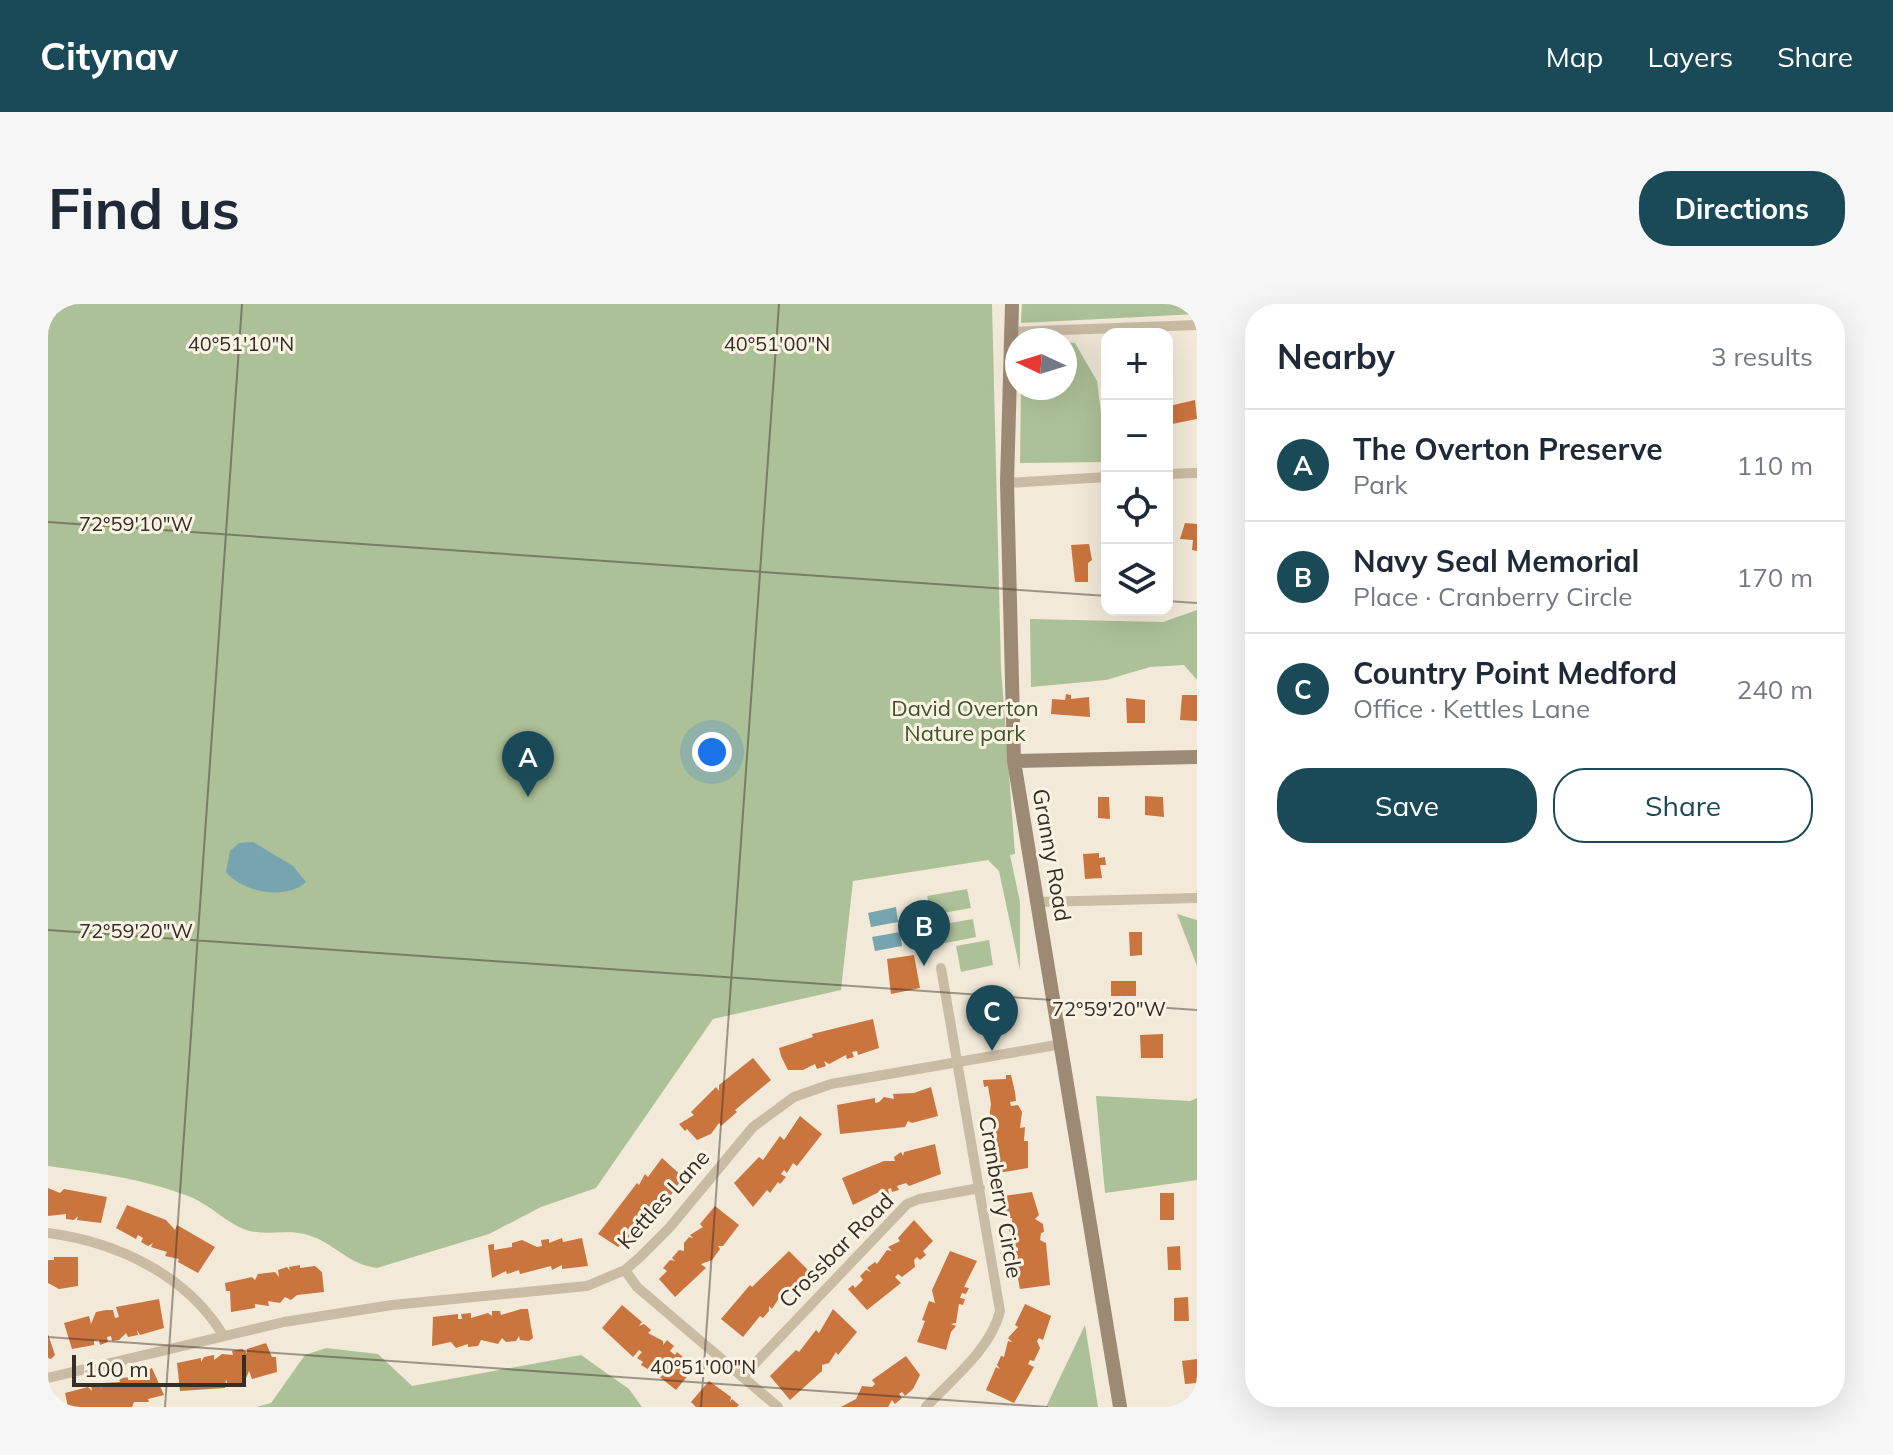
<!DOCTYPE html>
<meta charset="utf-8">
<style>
:root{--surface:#fff;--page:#f6f6f7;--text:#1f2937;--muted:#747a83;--line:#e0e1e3;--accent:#1a4a57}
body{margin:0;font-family:Mulish,sans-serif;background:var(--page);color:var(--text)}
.controls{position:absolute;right:24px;top:24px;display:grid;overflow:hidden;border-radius:16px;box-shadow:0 8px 32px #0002}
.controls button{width:72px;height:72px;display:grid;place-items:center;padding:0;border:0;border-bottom:2px solid var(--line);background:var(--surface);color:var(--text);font:40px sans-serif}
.compass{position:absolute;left:957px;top:24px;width:72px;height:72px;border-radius:50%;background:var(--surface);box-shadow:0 8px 32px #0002;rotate:274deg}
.scale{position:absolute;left:24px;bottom:20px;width:174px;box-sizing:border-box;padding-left:8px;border:4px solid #352d26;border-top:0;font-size:22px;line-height:28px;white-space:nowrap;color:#352d26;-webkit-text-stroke:6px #faf3e4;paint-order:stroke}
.you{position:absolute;left:664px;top:448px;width:28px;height:28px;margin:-20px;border:6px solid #fff;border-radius:50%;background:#1a73e8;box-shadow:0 0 0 12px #1a73e833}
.badge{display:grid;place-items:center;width:52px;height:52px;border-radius:50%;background:var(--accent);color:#fff;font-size:26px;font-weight:700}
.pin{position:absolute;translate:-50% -66px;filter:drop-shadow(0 2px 4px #0008)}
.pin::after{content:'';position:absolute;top:42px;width:28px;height:24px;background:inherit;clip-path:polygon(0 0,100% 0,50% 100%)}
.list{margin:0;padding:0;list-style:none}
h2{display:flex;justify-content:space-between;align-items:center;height:104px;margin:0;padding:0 32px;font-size:34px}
h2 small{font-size:26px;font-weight:400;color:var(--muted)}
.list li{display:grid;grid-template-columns:52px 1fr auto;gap:24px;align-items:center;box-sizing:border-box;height:112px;padding:0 32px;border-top:2px solid var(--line)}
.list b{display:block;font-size:30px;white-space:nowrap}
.list p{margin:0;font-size:26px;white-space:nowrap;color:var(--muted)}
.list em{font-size:26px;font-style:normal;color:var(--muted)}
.actions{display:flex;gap:16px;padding:24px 32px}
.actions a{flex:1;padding:18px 0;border:2px solid var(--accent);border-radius:32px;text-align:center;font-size:28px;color:var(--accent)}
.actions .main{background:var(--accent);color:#fff}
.icon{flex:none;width:44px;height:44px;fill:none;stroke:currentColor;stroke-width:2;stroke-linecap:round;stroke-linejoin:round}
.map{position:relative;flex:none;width:1149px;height:1103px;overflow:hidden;border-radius:32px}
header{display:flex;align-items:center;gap:48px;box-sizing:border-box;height:112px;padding:0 40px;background:var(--accent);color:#fff}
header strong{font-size:38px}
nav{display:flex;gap:44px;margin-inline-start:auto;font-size:28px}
.intro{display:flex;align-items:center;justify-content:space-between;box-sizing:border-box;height:192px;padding:0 48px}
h1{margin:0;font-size:56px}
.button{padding:20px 36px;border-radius:32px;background:var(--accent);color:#fff;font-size:28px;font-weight:700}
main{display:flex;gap:48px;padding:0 48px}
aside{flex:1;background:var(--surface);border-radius:32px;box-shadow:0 8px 32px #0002}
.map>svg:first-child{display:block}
.green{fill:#adc198}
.water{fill:#76a5b0}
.building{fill:#ca743e}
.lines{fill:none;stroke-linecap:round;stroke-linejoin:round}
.street{stroke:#cabba4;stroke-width:10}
.secondary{stroke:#9d8a75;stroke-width:14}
.ticks{fill:none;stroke:#352d26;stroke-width:2;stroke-opacity:0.45}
.labels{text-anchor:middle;stroke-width:6;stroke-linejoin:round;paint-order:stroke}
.park-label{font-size:22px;fill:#3e5429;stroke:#faf3e4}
.street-label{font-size:22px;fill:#352d26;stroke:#faf3e4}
.ticks-label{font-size:20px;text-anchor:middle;fill:#352d26;stroke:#faf3e4;stroke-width:6;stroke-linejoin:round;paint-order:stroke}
</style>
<header>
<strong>Citynav</strong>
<nav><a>Map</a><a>Layers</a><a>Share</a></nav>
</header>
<div class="intro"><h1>Find us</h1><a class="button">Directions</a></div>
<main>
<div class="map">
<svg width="1149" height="1103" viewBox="0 0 1149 1103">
<rect width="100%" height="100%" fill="#f2e9d8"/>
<path class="green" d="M0 0H944L953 364 967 550 962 551 972 598V666L951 567 940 556 805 577 793 686 665 715 548 884 493 903 441 930 329 964C299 960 287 939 260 931 240 925 217 932 198 926 179 919 163 902 145 894 98 875 49 869 0 862Z
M974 0H1149V10L973 19Z
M1017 38 1027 39 1049 77 1059 158 972 159 973 84H1017Z
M1149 306V376L1136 361 1102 363 1058 376 983 383 982 315 1115 318Z
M919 585 923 604 883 611 879 592Z
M1129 610 1149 616V662Z
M925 615 928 633 888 641 885 622Z
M941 636 945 661 913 668 908 642Z
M1048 792 1142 797 1149 794V876L1057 889Z
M1037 1021 1050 1103H998Z
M278 1044 330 1050 364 1082 533 1051 581 1085 594 1103H208L223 1099 257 1051Z"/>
<path class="water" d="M205 538 245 562 258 578C238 597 194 588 178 568L182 547 191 539Z
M848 603 850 618 823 623 820 609Z
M852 628 854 642 827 647 824 633Z"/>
<path class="building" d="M1147 96 1149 115 1124 120 1121 102Z
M1137 219 1149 220V247L1144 246 1145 236 1132 235Z
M1041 240 1044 256 1040 259V278H1027L1023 241Z
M1018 390 1023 391V395L1041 393 1042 413 1003 410 1004 395 1017 396Z
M1134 391H1149V417L1132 416Z
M1078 394 1097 396V419H1079Z
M1097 492 1115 493 1116 513 1097 511Z
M1050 493H1061L1062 515 1050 514Z
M1051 549V554L1057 553 1058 561H1052L1054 574 1037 575 1035 550Z
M1081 628H1094V651L1082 652Z
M866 651 872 684 843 690 839 655Z
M1063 677H1088V692H1063Z
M825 715 831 744 810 751 809 747 804 748 806 753 799 755 798 751 781 760 776 757 778 762 769 765 767 760 755 766H740L733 752 731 744 765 733 764 730Z
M1115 730V754H1093L1092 731Z
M705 754 723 776 687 806 689 808 673 822 671 819 663 830 649 836 639 825 637 827 631 820 646 811 643 808 668 783 671 787V781Z
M958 771H963L967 788 968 797 962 798 963 802 970 801 974 808 972 824 977 823 976 837H980V864L950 869 947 847H951V843H946L945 834H949V830L941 815 943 800 940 782 936 783 935 776 958 775Z
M883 783 890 812 864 819 860 817 857 823 792 830 789 801 827 794V799L831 798 836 793 846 795 845 790 866 789Z
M752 812 774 830 749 862 745 859 739 869 736 866 733 870 738 873 732 880 730 878 722 889 719 886 705 903 686 879 711 853 715 856 732 832 736 836Z
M887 840 893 870 861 882 858 879 849 882 851 886 844 888 843 884 840 885 841 890 833 893 831 888 805 901 794 874 836 857H847L846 853 853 848 855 852 856 848Z
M614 854 635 873 621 894 615 893 618 896 613 904 609 901 600 916 597 914 592 926 589 924 585 933 583 931 570 943 550 930 589 879 591 881 597 870 600 873Z
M0 884 12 889 16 885 59 893 53 919 29 916 30 912 26 916 18 915V910L0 912Z
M984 888 991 911 987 915 995 920 996 928 993 929 992 936 998 939 1002 981 972 985 965 948 970 947V944L964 940 966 929H962L960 920 964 919V914H960L955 892Z
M1112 889H1126V916H1112Z
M79 901 118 916 127 926 129 921 167 943 150 969 130 958 131 955 117 952 119 948 103 943 105 939 100 942 93 938 95 934 90 931 88 935 68 924Z
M667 902 691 921 675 942H670L672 945 664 956 653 960 658 964 627 993 611 975 619 967 615 964 622 956 627 957 624 954 631 946 636 947V939L641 933 645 934 642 931 655 923 652 920Z
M866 916 885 937 875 947 878 951 872 956 869 953 866 956 867 963 854 973 850 970 847 973 853 979 819 1006 800 985 805 981 807 984 815 976 812 972 818 966 823 968 819 964 827 958 829 960 839 946 844 947 840 943 852 937 850 934Z
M514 934 515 938 534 934 540 962 514 965V961L504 966 503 962 472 970 471 966 459 970 458 967 444 974 440 941 446 940V946L464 943V939L474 936 489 943 494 942 493 936 501 935V939Z
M1132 942 1133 966H1120L1119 943Z
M741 947 761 967 745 987 743 985 735 993 733 991 724 1005 721 1002V1007L715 1014 712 1012 695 1033 673 1015 702 981 704 983Z
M902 947 929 957 916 983 921 984 918 990 914 989 912 994 917 995 915 1001 911 1000 908 1019 903 1020 908 1022 903 1028 898 1046 869 1038 877 1017 874 1016 881 997 887 999 884 986Z
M6 953H30V982L11 985 0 979V956H6Z
M252 961V964L267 962 274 968 276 988 249 991 243 996 237 993 232 999 220 997 221 1002 207 1000V1004L183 1008 182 987H178L177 979 204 973 207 976 210 970 227 968 231 973 230 966 239 963 242 967 241 963Z
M1140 993 1141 1017H1126V994Z
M111 995 116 1024 92 1031 89 1026 90 1031 80 1033 78 1029 71 1036 64 1037 63 1032 59 1033 60 1038 52 1041 51 1036 46 1037V1041L24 1045 16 1019 41 1012 43 1020 48 1008 58 1006H65L67 1014 71 1013 68 1003Z
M977 1000 1003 1012 995 1036 991 1034 989 1037 992 1044 986 1057 982 1056 980 1060 986 1063 966 1099 938 1086 948 1063 952 1065 949 1061 953 1052 956 1053 960 1037 964 1038 960 1034 970 1023 967 1021Z
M574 1001 594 1018 591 1022 596 1020 603 1026 600 1029 615 1037V1041L619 1036 626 1042 622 1047 627 1051 629 1048 647 1063 628 1086 608 1070 607 1065 601 1066 593 1061 595 1058 589 1054 594 1048 591 1046 585 1053 554 1024Z
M473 1005H480L485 1034 481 1037 472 1036 471 1032 468 1037 458 1038 454 1034 450 1040 433 1036 430 1042 420 1043V1040L408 1044 403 1038 384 1042 385 1013 410 1010V1015H414L413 1010 423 1009V1014L440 1009 444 1012V1007H452L453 1011Z
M785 1005 809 1028 790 1051 788 1048 781 1059 774 1061V1067L742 1096 722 1072 748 1046 751 1048 768 1026 771 1029Z
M0 1030 7 1051 3 1055 0 1054Z
M218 1039 224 1053H228L229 1068 204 1075 201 1067 196 1079H179L178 1075 177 1084 132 1087 129 1059 153 1054V1058L156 1053 166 1051V1056L174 1050 185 1051 184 1047 194 1045 199 1049V1045Z
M858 1052 872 1071 865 1085 857 1092 854 1088 851 1090 854 1094 847 1100 844 1096 840 1103H793L808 1095 814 1082 824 1083 827 1080 824 1076Z
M1149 1055V1079L1137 1080 1134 1057Z
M104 1064 116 1091 100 1095 101 1098H86L84 1103H20L17 1089 40 1083 44 1087 43 1082 52 1079 53 1084 55 1079 72 1078 71 1074 86 1073Z
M661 1077 683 1093 682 1098 684 1095 691 1101 689 1103H648L643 1098Z"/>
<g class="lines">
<path class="street" d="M962 28 1149 21
M1119 170 1148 169
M959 179 1059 173
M990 598 1149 594
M0 929C68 938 138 970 175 1031
M577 966 589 983 730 1103
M694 1073 859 900 871 895 932 884
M0 1074 236 1018 344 1001 539 982 577 966 591 954 622 923 705 823 746 793 783 780 1014 740
M878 1103C904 1075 943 1045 952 1007L893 664"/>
<path class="secondary" d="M964 0 959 179 966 457 1072 1103
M966 457 1149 453"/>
</g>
<path class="ticks" d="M0 218 1059 292M1119 297 1149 299M0 626 1149 706M0 1033 1000 1103M117 1103 194 0M653 1103 731 0"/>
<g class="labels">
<g class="park-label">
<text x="917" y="412">David Overton<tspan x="917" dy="25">Nature park</tspan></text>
</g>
<g class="street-label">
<text transform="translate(1004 551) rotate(80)" y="8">Granny Road</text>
<text transform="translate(953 893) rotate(80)" y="8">Cranberry Circle</text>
<text transform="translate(615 895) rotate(-48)" y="8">Kettles Lane</text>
<text transform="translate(788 946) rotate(-45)" y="8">Crossbar Road</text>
</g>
</g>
<g class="ticks-label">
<text x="193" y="47">40°51'10"N</text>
<text x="729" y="47">40°51'00"N</text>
<text x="88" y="227">72°59'10"W</text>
<text x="88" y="634">72°59'20"W</text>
<text x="1061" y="712">72°59'20"W</text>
<text x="655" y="1070">40°51'00"N</text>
</g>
</svg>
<div class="controls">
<button>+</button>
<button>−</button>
<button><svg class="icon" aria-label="locate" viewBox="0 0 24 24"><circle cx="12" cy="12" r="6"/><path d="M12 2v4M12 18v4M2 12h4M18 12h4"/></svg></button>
<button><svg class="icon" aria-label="layers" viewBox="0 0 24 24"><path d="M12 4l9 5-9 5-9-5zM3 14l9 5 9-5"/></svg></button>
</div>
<svg class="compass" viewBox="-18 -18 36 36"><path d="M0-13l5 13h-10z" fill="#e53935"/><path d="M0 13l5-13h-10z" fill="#747a83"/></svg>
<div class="scale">100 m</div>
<div class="you"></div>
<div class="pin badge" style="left:480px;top:493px">A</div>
<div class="pin badge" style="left:876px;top:662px">B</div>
<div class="pin badge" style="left:944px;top:747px">C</div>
</div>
<aside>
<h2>Nearby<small>3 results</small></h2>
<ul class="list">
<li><span class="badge">A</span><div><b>The Overton Preserve</b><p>Park</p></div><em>110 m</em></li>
<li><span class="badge">B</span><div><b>Navy Seal Memorial</b><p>Place · Cranberry Circle</p></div><em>170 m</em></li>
<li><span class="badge">C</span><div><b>Country Point Medford</b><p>Office · Kettles Lane</p></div><em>240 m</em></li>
</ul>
<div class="actions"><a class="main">Save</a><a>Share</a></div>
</aside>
</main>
